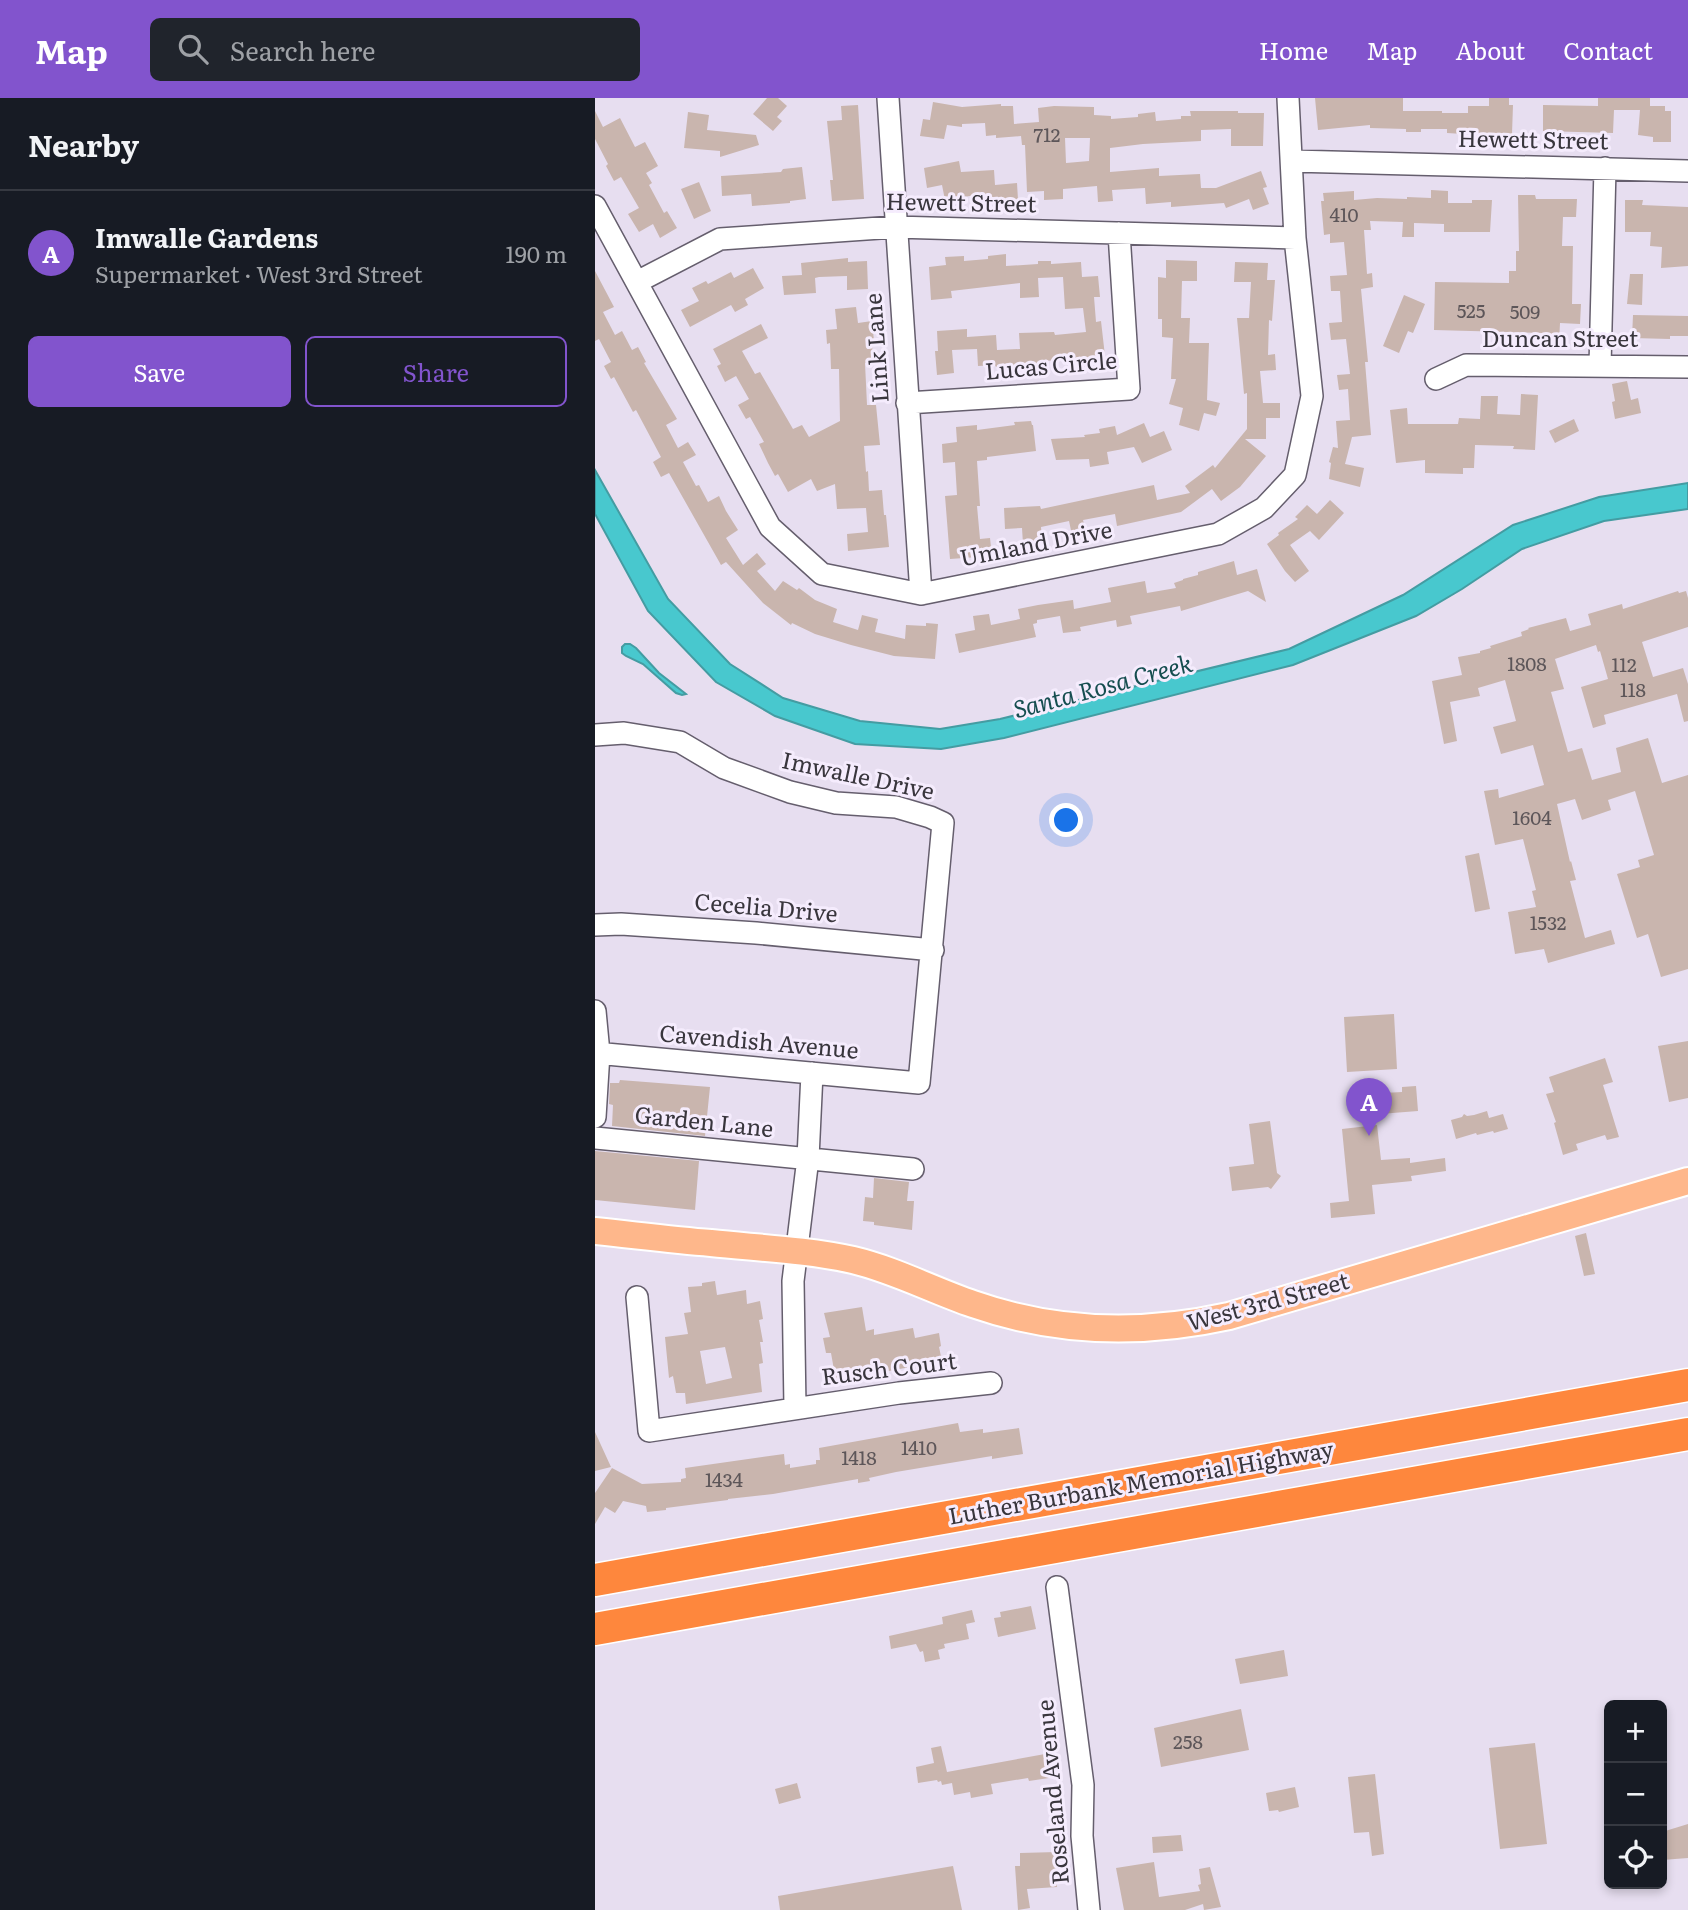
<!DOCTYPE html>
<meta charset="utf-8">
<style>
:root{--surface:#171b24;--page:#20242c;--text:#f1f3f6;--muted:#9ea1a6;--line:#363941;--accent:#8254cd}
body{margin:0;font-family:Literata,serif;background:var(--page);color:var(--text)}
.controls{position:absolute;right:21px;bottom:21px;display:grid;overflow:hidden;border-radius:10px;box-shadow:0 4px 10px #0003}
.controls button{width:63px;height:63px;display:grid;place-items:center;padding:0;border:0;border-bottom:2px solid var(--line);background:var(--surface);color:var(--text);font:35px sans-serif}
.you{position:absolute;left:472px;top:723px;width:24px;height:24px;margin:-18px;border:5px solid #fff;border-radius:50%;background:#1a73e8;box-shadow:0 0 0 10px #1a73e833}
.badge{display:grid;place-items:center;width:46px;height:46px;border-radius:50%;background:var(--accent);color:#fff;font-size:23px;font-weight:700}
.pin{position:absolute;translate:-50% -58px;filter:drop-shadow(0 2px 4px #0008)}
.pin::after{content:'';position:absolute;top:37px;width:24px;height:21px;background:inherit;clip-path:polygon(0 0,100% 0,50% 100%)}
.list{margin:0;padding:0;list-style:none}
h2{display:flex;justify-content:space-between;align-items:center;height:91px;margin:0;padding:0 28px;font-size:30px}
h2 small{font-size:23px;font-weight:400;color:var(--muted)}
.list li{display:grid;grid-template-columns:46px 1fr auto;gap:21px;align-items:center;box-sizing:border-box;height:126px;padding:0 28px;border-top:2px solid var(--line)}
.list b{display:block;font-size:26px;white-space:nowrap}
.list p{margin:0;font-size:23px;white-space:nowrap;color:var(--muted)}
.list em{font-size:23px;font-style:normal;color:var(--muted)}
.actions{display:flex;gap:14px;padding:21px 28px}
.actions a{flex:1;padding:16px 0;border:2px solid var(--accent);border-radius:10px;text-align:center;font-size:24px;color:var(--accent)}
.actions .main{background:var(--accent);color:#fff}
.icon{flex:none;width:38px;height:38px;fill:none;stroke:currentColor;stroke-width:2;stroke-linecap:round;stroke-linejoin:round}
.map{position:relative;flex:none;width:1093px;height:1812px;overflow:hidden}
header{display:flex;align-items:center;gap:42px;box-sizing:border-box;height:98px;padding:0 35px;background:var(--accent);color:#fff}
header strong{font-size:33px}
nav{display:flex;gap:38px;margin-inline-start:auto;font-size:24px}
.search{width:490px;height:63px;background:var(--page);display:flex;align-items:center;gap:18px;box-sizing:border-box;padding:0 24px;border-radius:10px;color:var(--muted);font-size:26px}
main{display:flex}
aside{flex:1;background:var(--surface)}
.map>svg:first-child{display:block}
.water{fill:#48c8ce;stroke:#449ca2;stroke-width:2}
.building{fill:#c9b5ae;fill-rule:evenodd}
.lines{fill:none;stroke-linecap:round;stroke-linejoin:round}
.minor-casing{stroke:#655e6d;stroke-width:24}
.major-casing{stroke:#fff;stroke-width:30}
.highway-casing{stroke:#fff;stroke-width:35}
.minor{stroke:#fff;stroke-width:21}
.major{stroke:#feb78b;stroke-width:26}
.highway{stroke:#fe873d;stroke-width:32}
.labels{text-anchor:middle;stroke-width:6;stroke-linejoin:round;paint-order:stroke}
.number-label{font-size:19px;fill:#5d5659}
.street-label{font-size:23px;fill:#39363d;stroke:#f5ecfd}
.water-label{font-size:24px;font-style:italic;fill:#164e50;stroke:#f5ecfd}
</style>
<header>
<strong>Map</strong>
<div class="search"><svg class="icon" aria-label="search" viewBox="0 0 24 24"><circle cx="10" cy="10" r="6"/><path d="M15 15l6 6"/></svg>Search here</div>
<nav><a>Home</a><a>Map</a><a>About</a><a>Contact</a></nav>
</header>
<main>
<aside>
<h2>Nearby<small></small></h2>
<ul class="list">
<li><span class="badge">A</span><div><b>Imwalle Gardens</b><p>Supermarket · West 3rd Street</p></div><em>190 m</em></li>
</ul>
<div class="actions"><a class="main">Save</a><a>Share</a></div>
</aside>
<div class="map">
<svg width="1093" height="1812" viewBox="0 0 1093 1812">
<rect width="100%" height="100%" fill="#e7def0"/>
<path class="water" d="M0 372 73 501 135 566 188 600 265 623 345 631 405 621 694 551 808 497 918 427 1004 399 1093 385V411L1009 423 927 451 867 491 821 518 698 567 409 640 346 651 260 646 180 618 121 584 53 513 0 416Z
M30 546H35L41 550 64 575 91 596 87 597 81 595 48 566 31 558 27 555V549Z"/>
<path class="building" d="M172 0H183L192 8 182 19 187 23 178 33 158 16Z
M720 0H808V13H847V15H873V8H894V0H914V7H918L917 36 868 34V36L852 35V31H826V34H811V31L775 30V27L723 32Z
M1003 0H1055V8H1070V13H1076V44H1058V39L1043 37 1045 12H1019L1018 35 948 33V7L1003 8Z
M338 4 367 9 406 6V8H418L419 26 444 24 443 10 459 8 499 9V17L516 18V21L543 19V16L560 14 561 23 586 21V18H596L595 13H643V15H669L668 48H636V31L606 32V43L548 46 515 50V74L564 70V78L605 76 606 90H621L666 73 672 89 668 90 674 106 658 112 654 101 631 110 629 105 576 109V104L551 106 550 90 517 92 518 103 503 104 502 88 468 91V101L449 102V93L432 94 430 47H427L426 38 401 40V37L391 38 390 25 367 26V29L352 27 349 41 325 38 328 21 335 22ZM470 40H495L494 63 471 65Z
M263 7 269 101 237 103 235 82H238L232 23 247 22 246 8Z
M0 13 8 29 25 20 40 49 50 44 63 68 51 75 57 85 54 87 69 115 72 113 82 130 65 140 58 126 44 134 33 116 44 110 26 79 19 83 11 68 13 66 0 41Z
M93 14 114 17 112 32 161 37 164 47 125 59V53L89 50Z
M364 63 366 74 399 72 400 87 422 85 423 102 389 105V103H381V97L350 102 347 87 332 90 329 70Z
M207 69 211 101 195 103V105L157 108 156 96 127 98 126 78 186 74 188 71Z
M104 84 116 113 99 121 86 91Z
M836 92 853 93V105H877V102H897L895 134H849V126L819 125V139H807L808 124 775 123 776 132H769L772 176 777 175 778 189 766 191 773 264H770L776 337 757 339 750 366 769 370 765 389 734 381 736 365 734 364 738 349 743 350 741 323 755 322 753 291 744 292 742 277 755 276 751 241 736 242 734 225 747 224 745 193H736L735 178 752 177 749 144 735 145V136L729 137 726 103H729L728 95 759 93V102L782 100 812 101V99L836 100Z
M923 97H940L941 101H982L981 119H968L967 148H978L977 206H986L985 226 965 225 964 245 948 244V235L839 232 840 184 914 185V173H921V153H924Z
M1030 102H1048L1047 107 1093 109V168L1066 170 1067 149 1055 148 1056 134H1030Z
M411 156V168L443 166V163H456V166L486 164 487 179 503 178 505 199H499L501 224 506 223 510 258H507L508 265 479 268 478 262 444 263V267L401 269 400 267 383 268 382 251 357 252 359 275 342 277 340 253H343L342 233 372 231V239L401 237 402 252 425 251 424 235 459 234 460 237 491 234 488 210 470 211 468 179 443 180 444 199 425 200V185L356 193 357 200 336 202 334 169 351 167 350 159 369 158V163L393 161V158Z
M253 160V164L272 163 273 191 252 192V178L224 179 220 180 221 195 189 197 187 178 207 177 206 165Z
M571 162 602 163V183H587L586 220H595L594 245H614L612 302 625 305 621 318 609 315 604 333 584 327 588 310 574 306 581 281H576L578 240 567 239V221H563V179L571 180Z
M640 164 673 165 672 182H680L677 223 674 222 673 257 680 256 681 272 665 273 668 305H685V320H671V341H650L671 358 645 389 626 403 617 391 586 414 522 428 520 416 488 422 491 434 477 437 474 423 446 429 447 445 428 446 427 430 410 431 409 410 445 408 446 411 559 387 562 402 595 395 590 388 618 367 620 370 652 331V295L649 296 642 220H654L656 184H639Z
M158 170 169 190 150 201 153 207 140 214 136 207 95 229 86 212 104 203 97 190 111 183 113 186 136 174 139 180Z
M0 173 19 209 8 214 20 237 27 233 37 252 43 249 51 264 49 265 82 321 71 327 83 350 93 344 101 357 88 364 101 388 104 387 113 404 124 398 131 413 143 432 131 440 148 467 162 455 171 466 162 473 180 493 188 483 202 492 204 490 220 502 242 511 238 524 263 532 267 517 283 521 280 534 310 541 311 527 331 528V525L343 526 340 561 299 558 256 547 220 536 197 525 196 527 168 505 131 464 126 467 74 375 66 379 58 364 66 359 41 312 38 314 19 279 16 281 9 268 16 264 4 241 0 243Z
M1035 176H1048L1047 207 1032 206Z
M809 197 830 206 818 235 813 233 804 255 788 248Z
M261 209 263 225 277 223 279 243H277L278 265H270L272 307H281L285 347 269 348 271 374 273 373 274 393 287 392 289 417H291L294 449 253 453 252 436 273 434 271 410 242 411 240 386 222 393 216 381 193 394 183 376 180 378 173 365 164 346 169 344 155 319 151 321 143 307 154 301 141 278 130 284 122 268 126 266 118 251 166 226 173 240 147 253 160 276 165 274 198 331 207 327 214 339 245 323 244 271H236L235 245 232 246 231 232 242 231 240 211Z
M1038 217 1093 218V238H1075V241L1037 240Z
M1032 283 1036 302 1043 300 1046 315 1020 321 1017 304 1020 303 1017 286Z
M926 296 943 297 940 352 918 351 919 348 880 347 879 370H868V376L830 375V362L801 365 795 312 812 310 813 326H863L864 320 885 321 886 298H903L902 316 925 317Z
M979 321 984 333 960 345 954 333Z
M436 323 437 327H438L441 353 392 359V362L382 363 385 408H382L385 441 395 440 397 458 355 461 350 398 362 397 360 364 348 365 347 346 362 344 361 329 382 327V332L420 327 419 324Z
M549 325 555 339 569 333 577 352 547 365 539 349 512 354 514 366 495 369 494 361 461 362 456 341 490 339 489 337 505 335 504 331 520 328 522 337Z
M735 402 749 415 724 442 715 433 695 447 714 473 700 484 690 473 672 446 684 437 683 435 703 421 700 419 712 407 722 416Z
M639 463 642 477 662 471 671 504 653 493 586 513 585 508 535 518 537 526 522 529 521 522 485 529 486 533 468 535 465 518 442 522V525L438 526 441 539 364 555 360 536 380 532 378 518 394 516 396 527 425 521 423 511 443 507 478 502 479 511 516 504 513 490 550 483 552 495 581 490 579 485 588 482V481L603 477V474Z
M1083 493 1084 495 1091 493 1093 500V529L1047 544 1058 579 1088 570 1093 586V623L1089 624 1082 596 1009 617 1011 626 998 630 986 589 1013 581 1005 553 1003 554 1001 547 960 561 969 591 956 594 973 654 987 650 997 682 1026 674 1021 650 1053 640 1067 685 1093 677V871L1066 879 1053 836 1042 840 1022 776 1045 769 1043 762 1059 757 1040 693 1013 702 1016 712 987 722 980 701 962 706 975 764 976 763 981 782 975 783 990 840 1016 832 1020 846 953 865 949 851 920 856 913 814 941 809 937 793 941 792 928 741 900 747 889 693 903 691 904 700 949 687 938 647 906 656 898 629 921 623 910 582 883 590 885 598 855 604 862 643 849 646 837 583 867 577 863 559 885 555V553L896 550 895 548 927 538 926 534 934 531 933 530 971 520 975 533 996 527 993 516 1027 506 1028 511Z
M884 755 895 811 880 814 870 758Z
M799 916 802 971 752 974 749 919Z
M1093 943V1000L1074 1004 1063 948Z
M1010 960 1018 984 1008 987 1024 1039 1012 1042 1010 1037 981 1046 983 1052 968 1057 959 1025 961 1024 951 996 959 994 954 979Z
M25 982 115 989 110 1038 17 1028 18 1007 14 1006 15 985H24Z
M821 988 823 1013 772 1017 770 996 807 994V989Z
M892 1013 894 1020 908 1016 913 1031 899 1035 898 1033 882 1037 881 1035 861 1041 856 1022 867 1019 869 1016 872 1018 879 1017Z
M675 1023 682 1075 686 1078 676 1091 673 1089 637 1093 634 1069 659 1066 654 1026Z
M782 1027 786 1062 815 1060V1065L850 1060 851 1073 816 1078 817 1083 777 1087 780 1116 736 1120 735 1105 754 1103 747 1031Z
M0 1053 104 1063 100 1112 0 1102Z
M279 1080 314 1084 312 1103H319L317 1132 279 1127V1124L268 1123 270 1099 278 1100Z
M991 1135 1000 1176 989 1178 980 1138Z
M120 1183 122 1197 151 1192 152 1206 165 1203 168 1221 164 1222 168 1244H165L168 1265 164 1266 167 1294 91 1306 90 1295H81L78 1278 74 1280 70 1239 93 1236 89 1215 96 1214 93 1189 107 1188V1185ZM130 1249 137 1280 111 1286 105 1253Z
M267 1209 271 1233 279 1231V1237L318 1230 320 1240 344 1235 346 1248 344 1249 347 1263 241 1283 236 1255H231L228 1240 235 1239 229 1215Z
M363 1325 365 1334 388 1331V1335L424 1330 428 1356 397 1361V1358L301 1374 274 1380 275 1383 263 1385V1381L178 1396 133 1401V1402L71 1410V1412L52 1414 51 1408 28 1403 20 1415 10 1409 0 1426V1395L17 1370 47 1386 86 1384V1381L91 1380 90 1370 189 1356 190 1367 195 1366V1370L221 1366V1362H225L224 1350Z
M0 1334 16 1369 0 1373Z
M436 1508 441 1531 403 1539 399 1520 406 1519 405 1514Z
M377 1512 380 1524 371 1526 374 1541 349 1546 350 1550 343 1552 345 1561 330 1564 328 1553 325 1554 321 1546 296 1551 294 1538 348 1526 347 1519Z
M689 1552 693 1578 645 1586 640 1561Z
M646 1611 654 1652 566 1669 559 1630Z
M940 1645 952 1746 905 1751 894 1650Z
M346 1648 352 1674 450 1656 454 1680 434 1683 433 1680 396 1686 398 1696 376 1700 375 1694 359 1697 357 1685 347 1687 346 1683 343 1684 342 1682 323 1685 321 1669 339 1665 336 1650Z
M780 1676 789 1756 777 1758 774 1734 759 1735 753 1679Z
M202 1685 206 1700 184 1706 180 1691Z
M700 1689 704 1709 684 1714 683 1712 674 1713 671 1695Z
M1093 1726V1760L1067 1762V1734Z
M586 1737 588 1753 558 1755 557 1739Z
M462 1754 464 1781H461L462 1789 432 1791 435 1810 423 1812 420 1768H425V1755Z
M559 1764 564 1799 605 1793 603 1787 606 1786 604 1771 615 1769 626 1809 609 1812 608 1806 590 1812H529L521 1770Z
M358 1768 367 1812H185L183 1798Z"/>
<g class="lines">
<defs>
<path id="minor" d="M293 0 326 496
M697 63 1093 73
M0 108 175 429 227 476 326 496 623 436 669 410 700 377 717 298 700 140 693 0
M42 184 125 141 300 129 700 140
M1005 268 1010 70
M841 281 871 267 1093 269
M312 305 534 291 524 135
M0 637 29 635 85 644 129 670 195 694 241 705 301 709 335 719 348 725 324 985 0 955
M0 827 26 826 161 835 338 852
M0 913 4 955 0 1019
M0 1040 318 1071
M42 1199 54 1333 304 1295 396 1285
M200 1310 198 1183 213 1060 217 975
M462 1489 488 1687 487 1738 494 1812"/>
<path id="major" d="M0 1133C39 1137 77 1142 116 1145 164 1150 212 1152 258 1162 300 1172 337 1192 378 1206 461 1235 548 1237 634 1218L1093 1083"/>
<path id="highway" d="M0 1482 1093 1287
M0 1531 1093 1336"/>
</defs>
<use href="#minor" class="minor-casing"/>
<use href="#major" class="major-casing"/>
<use href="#highway" class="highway-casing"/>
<use href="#minor" class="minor"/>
<use href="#major" class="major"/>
<use href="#highway" class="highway"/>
</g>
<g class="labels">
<g class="number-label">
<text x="452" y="44">712</text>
<text x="749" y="124">410</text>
<text x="876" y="220">525</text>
<text x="930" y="221">509</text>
<text x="932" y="573">1808</text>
<text x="1029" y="574">112</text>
<text x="1038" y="599">118</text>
<text x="937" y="727">1604</text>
<text x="953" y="832">1532</text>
<text x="324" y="1357">1410</text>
<text x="264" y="1367">1418</text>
<text x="129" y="1389">1434</text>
<text x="593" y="1651">258</text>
</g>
<g class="street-label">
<text transform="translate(938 42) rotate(1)" y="8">Hewett Street</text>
<text transform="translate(366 105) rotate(1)" y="8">Hewett Street</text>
<text x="965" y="249">Duncan Street</text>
<text transform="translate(282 250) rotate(-94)" y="8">Link Lane</text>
<text transform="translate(456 268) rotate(-5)" y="8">Lucas Circle</text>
<text transform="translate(441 446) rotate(-11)" y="8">Umland Drive</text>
<text transform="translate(263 678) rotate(12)" y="8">Imwalle Drive</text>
<text transform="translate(171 810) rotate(5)" y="8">Cecelia Drive</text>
<text transform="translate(164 944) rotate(5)" y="8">Cavendish Avenue</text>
<text transform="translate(109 1024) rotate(6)" y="8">Garden Lane</text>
<text transform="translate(673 1204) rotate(-15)" y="8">West 3rd Street</text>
<text transform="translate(294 1271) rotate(-7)" y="8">Rusch Court</text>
<text transform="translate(546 1385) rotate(-10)" y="8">Luther Burbank Memorial Highway</text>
<text transform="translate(458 1694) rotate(-95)" y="8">Roseland Avenue</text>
</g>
<g class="water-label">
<text transform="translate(508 589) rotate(-15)" y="8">Santa Rosa Creek</text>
</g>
</g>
</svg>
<div class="controls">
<button>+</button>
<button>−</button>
<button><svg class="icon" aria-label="locate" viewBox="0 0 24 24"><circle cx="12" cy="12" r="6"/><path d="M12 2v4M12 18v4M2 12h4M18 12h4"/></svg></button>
</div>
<div class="you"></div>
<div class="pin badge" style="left:774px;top:1038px">A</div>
</div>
</main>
